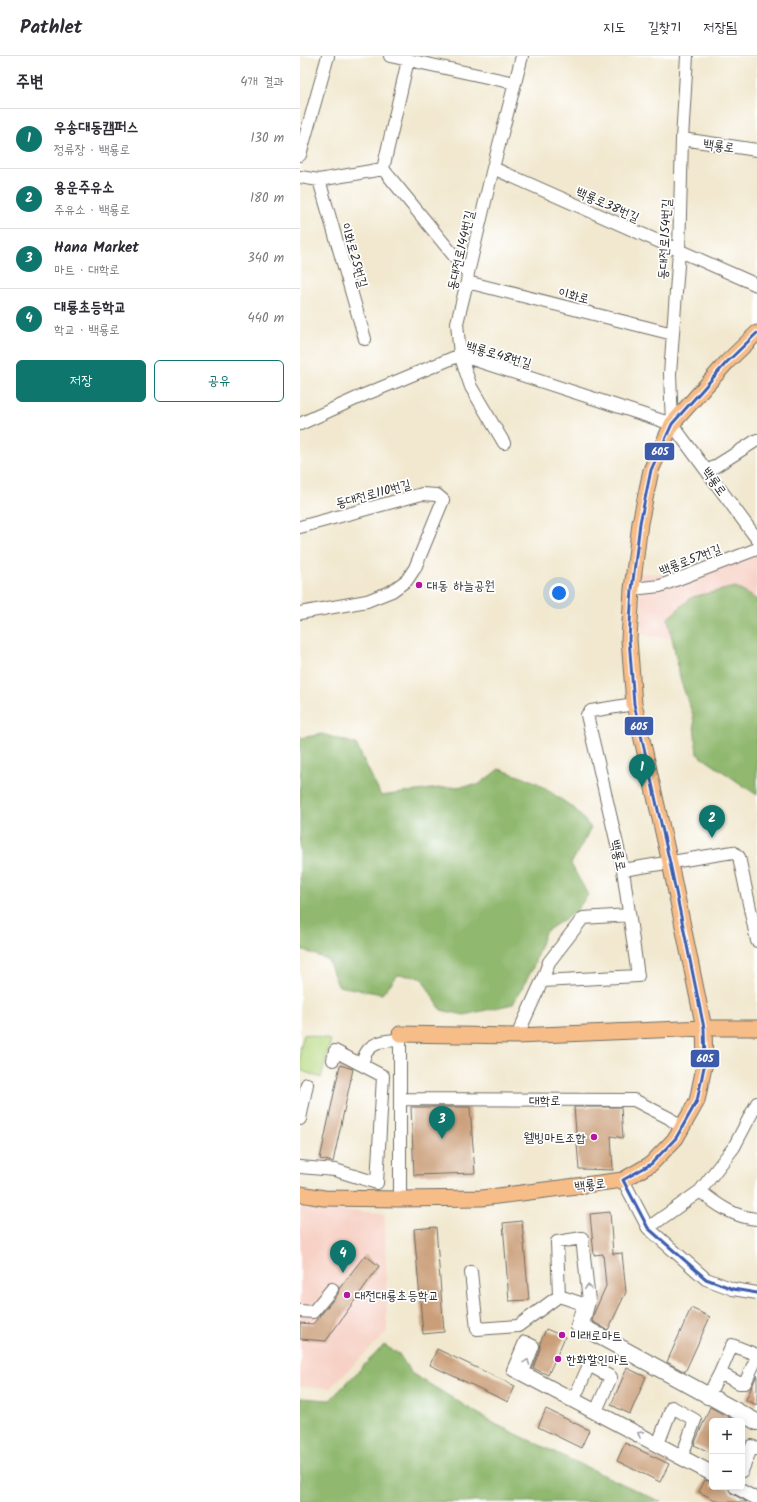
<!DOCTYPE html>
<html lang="ko">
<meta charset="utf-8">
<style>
:root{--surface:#fff;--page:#f2f2f3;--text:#2b2b33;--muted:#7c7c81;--line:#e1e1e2;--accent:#0f766e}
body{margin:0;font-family:Kalam,"Poor Story",sans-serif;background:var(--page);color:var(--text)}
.controls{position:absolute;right:12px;bottom:12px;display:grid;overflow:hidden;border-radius:6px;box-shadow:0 2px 10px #0003}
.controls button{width:36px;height:36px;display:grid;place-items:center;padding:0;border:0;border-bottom:1px solid var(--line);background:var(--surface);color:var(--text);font:20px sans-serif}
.you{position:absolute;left:259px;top:537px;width:14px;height:14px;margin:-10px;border:3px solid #fff;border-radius:50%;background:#1a73e8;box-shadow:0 0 0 6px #1a73e833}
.badge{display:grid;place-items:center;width:26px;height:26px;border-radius:50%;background:var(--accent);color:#fff;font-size:13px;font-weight:700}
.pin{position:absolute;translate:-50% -33px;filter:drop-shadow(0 1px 2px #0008)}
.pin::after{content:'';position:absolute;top:21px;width:14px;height:12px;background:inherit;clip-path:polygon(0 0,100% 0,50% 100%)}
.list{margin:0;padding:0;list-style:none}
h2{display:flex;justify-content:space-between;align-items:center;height:52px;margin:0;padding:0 16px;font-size:17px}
h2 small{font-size:13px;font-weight:400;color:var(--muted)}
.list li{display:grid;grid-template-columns:26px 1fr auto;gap:12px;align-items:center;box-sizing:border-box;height:60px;padding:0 16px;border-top:1px solid var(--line)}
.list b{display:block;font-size:15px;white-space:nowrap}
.list p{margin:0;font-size:13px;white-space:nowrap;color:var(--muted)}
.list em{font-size:13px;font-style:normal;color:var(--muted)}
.actions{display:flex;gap:8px;padding:12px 16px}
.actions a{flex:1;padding:9px 0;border:1px solid var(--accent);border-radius:6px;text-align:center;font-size:14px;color:var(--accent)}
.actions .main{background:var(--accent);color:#fff}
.map{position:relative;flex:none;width:457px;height:1446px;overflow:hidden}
header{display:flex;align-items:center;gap:24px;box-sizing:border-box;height:56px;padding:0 20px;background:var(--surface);border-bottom:1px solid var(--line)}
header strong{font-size:19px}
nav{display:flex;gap:22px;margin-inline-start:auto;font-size:14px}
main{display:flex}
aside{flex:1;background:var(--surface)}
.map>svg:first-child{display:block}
.built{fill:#f7d1c6}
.green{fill:#b5d880;stroke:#708256}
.forest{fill:#90b86e;stroke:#5e724c}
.building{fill:#ca9e78}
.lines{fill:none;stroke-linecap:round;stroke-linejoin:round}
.minor-casing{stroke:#706d64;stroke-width:14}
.major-casing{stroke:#706d64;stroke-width:17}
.minor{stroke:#fff;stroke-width:12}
.major{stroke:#f7bd88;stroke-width:15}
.bus-1-casing{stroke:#fff;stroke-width:6}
.bus-1{stroke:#3d5bab;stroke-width:3}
.oneway{stroke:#a0a0a0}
.poi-dot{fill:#b5179e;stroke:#fff;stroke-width:1.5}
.labels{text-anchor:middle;stroke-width:3.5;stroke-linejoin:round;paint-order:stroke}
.street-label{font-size:13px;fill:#2b2b2b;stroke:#fff}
.poi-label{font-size:13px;fill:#2b2b2b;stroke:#fff;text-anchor:start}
.line-badge{stroke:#fff;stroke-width:1.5}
.badge-label{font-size:11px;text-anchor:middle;font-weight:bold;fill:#fff}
</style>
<header>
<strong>Pathlet</strong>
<nav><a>지도</a><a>길찾기</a><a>저장됨</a></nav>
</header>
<main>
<aside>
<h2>주변<small>4개 결과</small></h2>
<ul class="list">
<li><span class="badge">1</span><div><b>우송대동캠퍼스</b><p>정류장 · 백룡로</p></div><em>130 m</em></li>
<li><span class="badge">2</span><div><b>용운주유소</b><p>주유소 · 백룡로</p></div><em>180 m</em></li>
<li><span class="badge">3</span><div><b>Hana Market</b><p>마트 · 대학로</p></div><em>340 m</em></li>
<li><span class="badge">4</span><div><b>대룡초등학교</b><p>학교 · 백룡로</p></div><em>440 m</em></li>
</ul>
<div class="actions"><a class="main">저장</a><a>공유</a></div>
</aside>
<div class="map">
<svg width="457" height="1446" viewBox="0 0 457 1446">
<rect width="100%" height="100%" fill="#fff"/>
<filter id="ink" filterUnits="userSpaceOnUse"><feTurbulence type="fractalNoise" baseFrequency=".025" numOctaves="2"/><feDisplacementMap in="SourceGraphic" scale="8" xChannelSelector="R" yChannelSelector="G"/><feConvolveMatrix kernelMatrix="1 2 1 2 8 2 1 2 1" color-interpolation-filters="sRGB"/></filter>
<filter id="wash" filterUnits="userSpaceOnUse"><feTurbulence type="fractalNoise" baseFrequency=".012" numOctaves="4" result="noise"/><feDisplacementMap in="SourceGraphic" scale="16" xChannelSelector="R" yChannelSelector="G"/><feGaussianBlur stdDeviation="0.9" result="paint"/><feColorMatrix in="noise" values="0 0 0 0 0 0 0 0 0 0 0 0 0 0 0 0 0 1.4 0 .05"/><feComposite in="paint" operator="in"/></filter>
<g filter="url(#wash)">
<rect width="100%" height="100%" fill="#f1e8cf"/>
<path class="built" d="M457 488V570L378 582 352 581 342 578 339 517 375 518Z
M0 1152 85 1157 87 1276 30 1332 0 1331Z"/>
<path class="green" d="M4 978 31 984 21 1022 0 1014V993Z"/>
<path class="forest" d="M435 531 457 544V739L397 698 393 659 381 626 368 562 392 541Z
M22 678 56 688 81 740 139 732 178 729 199 713 236 726 275 753 291 772 271 808 288 839 275 856 245 876 232 914 213 948 164 959 141 954 121 921 98 919 82 938 38 930 28 904 1 893 0 894V682Z
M84 1289 99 1298 111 1317 197 1369 361 1446H0V1342L30 1344Z"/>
<g id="blocks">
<path class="building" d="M40 1009 53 1013 33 1106 20 1103Z
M111 1051H170L175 1117 114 1119Z
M274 1051H321L323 1082 311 1080 313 1114 279 1113Z
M310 1156 313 1198 322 1197 326 1236 308 1274 292 1265 294 1257 306 1230 303 1198 294 1199 290 1158Z
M222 1165 229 1244 209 1245 203 1167Z
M136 1171 144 1276 123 1278 114 1173Z
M65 1199 79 1210 26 1285 0 1283V1267L13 1268 38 1238 39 1233Z
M391 1252 410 1261 385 1316 367 1306Z
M246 1273 265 1281 248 1319 233 1312 240 1293V1287Z
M137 1293 215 1330 208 1346 130 1309Z
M327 1312 346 1321 330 1358 311 1349Z
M457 1319V1349L446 1344Z
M410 1351 436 1365H412V1397L394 1389Z
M246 1353 289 1374 281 1392 238 1371Z
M325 1387 369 1408 360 1426 317 1405Z
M405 1424 412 1426V1431H428L431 1437 447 1446H419L399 1436Z"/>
</g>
</g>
<g filter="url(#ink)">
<use href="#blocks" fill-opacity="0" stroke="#706d64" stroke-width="1"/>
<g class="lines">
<defs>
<path id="minor" d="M90 0 214 27
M382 83 457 94
M0 99 28 0
M193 112 457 229
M83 113 108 4
M0 121 19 124 83 113 168 217
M19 124 65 283
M167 226 373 278
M0 368 64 339 160 299 372 368
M372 368 370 318 379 195 382 83 387 0
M372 368 457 483
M204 387 171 331 160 299 157 267 167 226 168 217 193 112 222 0
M408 415 457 384
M0 471 122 438 137 439 143 444 115 512 107 524 92 535 67 545 0 557
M332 533 360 530 457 493
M323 814 433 796 439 801 457 885
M242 925 338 920 323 814 287 659 291 655 334 648
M217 980 242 925 249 906 283 862 329 859
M62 1009C63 1005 64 1000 66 997 72 986 89 984 100 984
M101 1043 334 1044 369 1062 382 1072
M0 1063 7 1028
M0 1111 35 1114 77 1127 83 1020 35 995 33 1004
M323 1124 348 1172 406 1223 433 1233 457 1237
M400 1135C417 1149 434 1161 457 1163
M100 1143V978
M348 1172 400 1135 434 1091 457 1047
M171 1216 177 1273 218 1270 259 1240
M0 1255 13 1256 32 1233
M420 1317 439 1327H445L457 1301
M407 1342 420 1317 432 1289 457 1299
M274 1343 289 1309 311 1321 296 1355
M457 1364 283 1269 289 1245 282 1182 257 1186 259 1240 283 1248 277 1270 457 1368
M358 1388 372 1351 395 1364 382 1400
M442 1415 452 1390 457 1393
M412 1416 223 1316 233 1290 225 1286 213 1314 412 1419
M435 1431 457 1443"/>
<path id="major" d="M100 978 217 980 404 972H457
M0 1138 24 1142 100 1143 182 1142 323 1124 351 1108 376 1082 397 1045 405 1006 404 972 370 807 334 648 329 583 332 533 340 467 351 414 372 368 427 306 457 277"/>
</defs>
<use href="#minor" class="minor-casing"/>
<use href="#major" class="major-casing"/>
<use href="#minor" class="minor"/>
<use href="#major" class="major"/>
<defs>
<path id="bus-1" d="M323 1124 351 1108 376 1082 397 1045 405 1006 404 972 370 807 334 648 329 583 332 533 340 467 351 414 372 368 427 306 457 277
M323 1124 348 1172 406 1223 433 1233 457 1237"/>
</defs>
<use href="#bus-1" class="bus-1-casing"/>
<use href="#bus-1" class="bus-1"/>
</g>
<defs><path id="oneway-chevron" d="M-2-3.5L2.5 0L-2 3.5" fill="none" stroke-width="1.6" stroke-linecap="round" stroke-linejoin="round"/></defs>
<g class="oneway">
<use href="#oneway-chevron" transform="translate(288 1231) rotate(-96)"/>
<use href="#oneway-chevron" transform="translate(227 1306) rotate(-69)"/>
<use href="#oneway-chevron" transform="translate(340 1378) rotate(-152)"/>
</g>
</g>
<g class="poi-dot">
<circle cx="119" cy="529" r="4"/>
<circle cx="294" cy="1081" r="4"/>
<circle cx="47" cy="1239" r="4"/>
<circle cx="262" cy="1279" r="4"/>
<circle cx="258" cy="1303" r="4"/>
</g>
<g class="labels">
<g class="street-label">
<text transform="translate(419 89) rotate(8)" y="5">백룡로</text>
<text transform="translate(308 148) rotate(24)" y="5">백룡로38번길</text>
<text transform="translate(364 183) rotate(-87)" y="5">동대전로154번길</text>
<text transform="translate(160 194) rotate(-77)" y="5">동대전로144번길</text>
<text transform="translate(55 199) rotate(74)" y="5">이화로25번길</text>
<text transform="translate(274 239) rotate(14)" y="5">이화로</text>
<text transform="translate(199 298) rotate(16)" y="5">백룡로48번길</text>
<text transform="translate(415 425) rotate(54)" y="5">백룡로</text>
<text transform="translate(73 437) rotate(-15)" y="5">동대전로110번길</text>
<text transform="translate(390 503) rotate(-21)" y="5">백룡로57번길</text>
<text transform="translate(319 799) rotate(78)" y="5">백룡로</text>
<text x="245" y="1049">대학로</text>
<text transform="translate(290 1128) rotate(-7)" y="5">백룡로</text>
</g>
<g class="poi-label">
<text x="127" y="534">대동 하늘공원</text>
<text x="286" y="1086" text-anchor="end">웰빙마트조합</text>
<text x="55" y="1244">대전대룡초등학교</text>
<text x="270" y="1284">미래로마트</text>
<text x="266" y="1308">한화할인마트</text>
</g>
</g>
<g class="line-badge">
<rect x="344" y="386" width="31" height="19" rx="4" fill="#3d5bab"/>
<rect x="324" y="660" width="30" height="20" rx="4" fill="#3d5bab"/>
<rect x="390" y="993" width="30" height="19" rx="4" fill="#3d5bab"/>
</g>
<g class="badge-label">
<text x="360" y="399">605</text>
<text x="339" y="674">605</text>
<text x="405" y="1006">605</text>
</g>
</svg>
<div class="controls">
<button>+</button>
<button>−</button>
</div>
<div class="you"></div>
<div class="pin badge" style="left:342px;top:731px">1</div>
<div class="pin badge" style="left:412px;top:782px">2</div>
<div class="pin badge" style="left:142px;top:1083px">3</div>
<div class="pin badge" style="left:43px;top:1217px">4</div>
</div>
</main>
